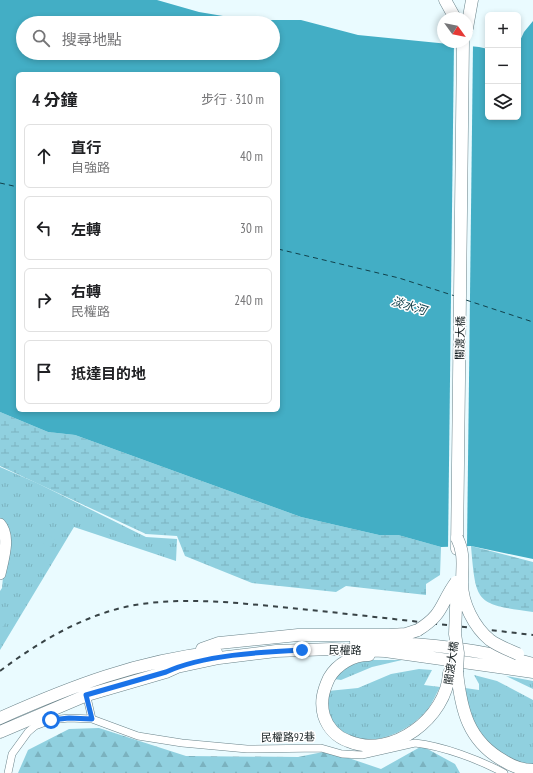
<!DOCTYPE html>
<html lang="zh-TW">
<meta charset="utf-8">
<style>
:root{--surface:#fff;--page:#f2f2f2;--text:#202124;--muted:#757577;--line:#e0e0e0}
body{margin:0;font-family:"PT Sans Narrow","Noto Sans TC",sans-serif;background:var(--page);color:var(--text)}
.controls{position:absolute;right:12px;top:12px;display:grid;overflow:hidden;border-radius:6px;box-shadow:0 2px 6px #0003}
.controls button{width:36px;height:36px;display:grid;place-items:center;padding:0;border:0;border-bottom:1px solid var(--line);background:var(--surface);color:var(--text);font:20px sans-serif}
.compass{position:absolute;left:437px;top:12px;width:36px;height:36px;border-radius:50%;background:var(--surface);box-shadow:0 2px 6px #0003;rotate:123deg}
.stop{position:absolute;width:12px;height:12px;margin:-9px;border:3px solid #1a73e8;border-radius:50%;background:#fff}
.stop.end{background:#1a73e8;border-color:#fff;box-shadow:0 1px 4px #0008}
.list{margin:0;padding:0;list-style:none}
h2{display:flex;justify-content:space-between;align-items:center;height:52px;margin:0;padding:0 16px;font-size:17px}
h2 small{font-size:13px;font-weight:400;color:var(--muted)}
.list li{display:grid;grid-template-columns:26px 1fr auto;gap:12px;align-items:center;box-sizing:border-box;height:64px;margin:0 8px 8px;padding:0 8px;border:1px solid var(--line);border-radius:6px}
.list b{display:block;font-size:15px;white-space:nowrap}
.list p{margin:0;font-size:13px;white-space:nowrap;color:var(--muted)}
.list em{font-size:13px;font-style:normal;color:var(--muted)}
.icon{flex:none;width:22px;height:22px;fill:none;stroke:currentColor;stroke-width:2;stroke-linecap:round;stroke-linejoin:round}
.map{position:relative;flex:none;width:533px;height:773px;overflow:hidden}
.search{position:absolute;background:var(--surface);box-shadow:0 2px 6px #0003;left:16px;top:16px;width:264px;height:44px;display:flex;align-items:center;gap:10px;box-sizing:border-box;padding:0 14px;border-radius:22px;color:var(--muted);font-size:15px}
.panel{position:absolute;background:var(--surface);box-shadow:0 2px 6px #0003;left:16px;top:72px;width:264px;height:340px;border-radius:6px}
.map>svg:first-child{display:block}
.grass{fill:url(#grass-tufts)}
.forest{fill:url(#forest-firs)}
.wetland{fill:url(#wetland-marsh)}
.garden{fill:#90d0df}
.water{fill:#43aec5;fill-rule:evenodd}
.pier{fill:#eafbff}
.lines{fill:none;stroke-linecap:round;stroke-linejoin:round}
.ferry{stroke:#11414b;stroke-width:1;stroke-dasharray:5 4;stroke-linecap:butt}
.street-casing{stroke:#6a838a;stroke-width:8}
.secondary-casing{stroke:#6a838a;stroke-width:12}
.primary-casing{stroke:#6a838a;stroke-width:13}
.street{stroke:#fff;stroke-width:7}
.secondary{stroke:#fff;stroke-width:11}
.primary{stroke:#fff;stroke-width:12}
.rail{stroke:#384346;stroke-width:2;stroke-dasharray:5 5;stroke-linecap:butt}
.primary-bridge-casing{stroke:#6a838a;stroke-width:13;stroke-linecap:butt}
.primary-bridge{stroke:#fff;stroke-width:12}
.route{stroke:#1a73e8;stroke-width:5}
.labels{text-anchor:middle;stroke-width:3;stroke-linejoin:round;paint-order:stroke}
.street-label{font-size:11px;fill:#121c1e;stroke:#fff}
.water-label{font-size:12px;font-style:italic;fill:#11414b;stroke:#fff}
</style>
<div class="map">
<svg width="533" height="773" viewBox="0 0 533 773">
<defs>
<pattern id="grass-tufts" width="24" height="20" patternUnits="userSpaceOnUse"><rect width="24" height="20" fill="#90d0df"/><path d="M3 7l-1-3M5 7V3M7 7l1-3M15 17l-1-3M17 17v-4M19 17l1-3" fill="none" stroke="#7bb2bf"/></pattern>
<pattern id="forest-firs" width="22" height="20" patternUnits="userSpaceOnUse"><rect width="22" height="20" fill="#90d0df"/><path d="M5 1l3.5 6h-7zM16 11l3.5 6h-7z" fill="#7bb2bf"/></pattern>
<pattern id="wetland-marsh" width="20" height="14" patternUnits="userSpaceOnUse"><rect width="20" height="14" fill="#90d0df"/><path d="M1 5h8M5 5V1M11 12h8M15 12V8" fill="none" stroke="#7bb2bf"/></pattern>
</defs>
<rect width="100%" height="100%" fill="#eafbff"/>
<path class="grass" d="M0 467 37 483 146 537 177 539 176 561 74 527 0 650V591L2 588 7 535 0 522Z
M368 660H402L372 667 341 680 334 679C343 667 354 663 368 660Z
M419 669 432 670 424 685 440 687C436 694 433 702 428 709 410 731 375 748 348 735 339 730 330 723 328 713 327 706 328 698 328 691L358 688 391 674Z
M474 675 497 681 533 700V767L515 764 485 742 473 722 466 700 465 688 479 690V684Z
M506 676 533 681V689Z"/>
<path class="forest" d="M99 728 186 756 298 757 328 751 381 769 422 746 455 764 460 773H18L28 750 69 729Z"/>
<path class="wetland" d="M0 412 48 432 75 435 301 517 379 535H398L441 547 440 575 426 584V595L346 586 336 592 252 583 185 556 177 536 146 534 0 466Z
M471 546 533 562V612C476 604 476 604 471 546Z"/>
<path class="garden" d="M45 535 55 538 51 547 42 543Z
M0 613 8 620 0 630Z"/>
<path class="water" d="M0 0H157L199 12 247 20H301L358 35 479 47 488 49V117H518V45L524 32 533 21V559L471 546 441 547 398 535H379L301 517 75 435 48 432 0 412ZM23 23H273V53H23ZM18 74H278V410H18Z"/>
<path class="pier" d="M454 42 473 44 467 548 448 549Z"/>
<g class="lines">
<path class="ferry" d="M0 183 18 187
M278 249 399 278 455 296
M466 300 533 322"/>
<defs>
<path id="street" d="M86 693 92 719
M8 773 12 754 28 732 35 726 51 720 69 718 92 719 138 736 182 743 247 749 321 748 342 754 362 755 415 743C443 746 480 760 504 773"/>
<path id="secondary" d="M0 524C11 536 3 560 0 574"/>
<path id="primary" d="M445 0 455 18
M467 28 472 0
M457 549 463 42
M356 642C416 642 475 648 533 664
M202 649 219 643 298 635H389L406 634 418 630
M369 655C353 655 337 664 329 678 323 691 320 702 324 716 328 728 337 737 348 741 392 760 447 717 449 673
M457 672C461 710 468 741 504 761 512 766 523 770 533 770
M0 718C72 686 137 661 216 652
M0 732 87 695 166 672 177 667 219 658 276 651 332 649 385 651 533 672"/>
</defs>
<use href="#street" class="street-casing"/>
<use href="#secondary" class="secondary-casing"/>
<use href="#primary" class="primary-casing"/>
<use href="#street" class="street"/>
<use href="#secondary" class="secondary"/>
<use href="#primary" class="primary"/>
<path class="rail" d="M0 671C40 641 85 614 135 605 190 596 246 604 301 609 378 617 456 626 533 635"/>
<defs>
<path id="primary-bridge" d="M457 538C465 554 462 566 462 583 462 603 474 627 490 640 498 646 509 650 518 654
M457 582 455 634 458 653 457 672
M418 630C444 614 440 604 456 582"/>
</defs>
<use href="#primary-bridge" class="primary-bridge-casing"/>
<use href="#primary-bridge" class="primary-bridge"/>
</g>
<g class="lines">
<path class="route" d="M51 720 69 718 92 719 86 695 166 672C203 655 261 652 302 650"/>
</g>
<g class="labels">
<g class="street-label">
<text transform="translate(460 338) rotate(-89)" y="4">關渡大橋</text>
<text transform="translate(345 650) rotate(1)" y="4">民權路</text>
<text transform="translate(451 663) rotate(-82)" y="4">關渡大橋</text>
<text transform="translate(288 737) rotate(-1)" y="4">民權路92巷</text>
</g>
<g class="water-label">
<text transform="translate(409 306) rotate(17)" y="4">淡水河</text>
</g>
</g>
</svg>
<div class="controls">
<button>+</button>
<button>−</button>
<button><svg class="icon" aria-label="layers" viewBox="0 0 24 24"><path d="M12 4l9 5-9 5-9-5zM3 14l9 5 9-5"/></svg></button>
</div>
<svg class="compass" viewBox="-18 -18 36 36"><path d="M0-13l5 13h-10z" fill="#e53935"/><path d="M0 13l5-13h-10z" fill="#757577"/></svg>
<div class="stop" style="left:51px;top:720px"></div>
<div class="stop end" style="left:302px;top:650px"></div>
<div class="search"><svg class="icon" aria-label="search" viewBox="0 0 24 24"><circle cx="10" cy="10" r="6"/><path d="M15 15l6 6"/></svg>搜尋地點</div>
<section class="panel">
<h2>4 分鐘<small>步行 · 310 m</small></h2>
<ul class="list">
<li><svg class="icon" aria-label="ahead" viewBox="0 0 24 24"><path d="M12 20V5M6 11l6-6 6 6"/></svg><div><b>直行</b><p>自強路</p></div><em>40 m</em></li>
<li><svg class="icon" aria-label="left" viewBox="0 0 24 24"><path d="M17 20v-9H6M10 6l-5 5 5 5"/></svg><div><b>左轉</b></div><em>30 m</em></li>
<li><svg class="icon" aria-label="right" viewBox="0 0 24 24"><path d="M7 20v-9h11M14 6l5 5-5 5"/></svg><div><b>右轉</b><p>民權路</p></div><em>240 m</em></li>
<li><svg class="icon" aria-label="arrive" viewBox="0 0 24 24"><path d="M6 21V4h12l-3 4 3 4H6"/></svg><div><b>抵達目的地</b></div></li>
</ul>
</section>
</div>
